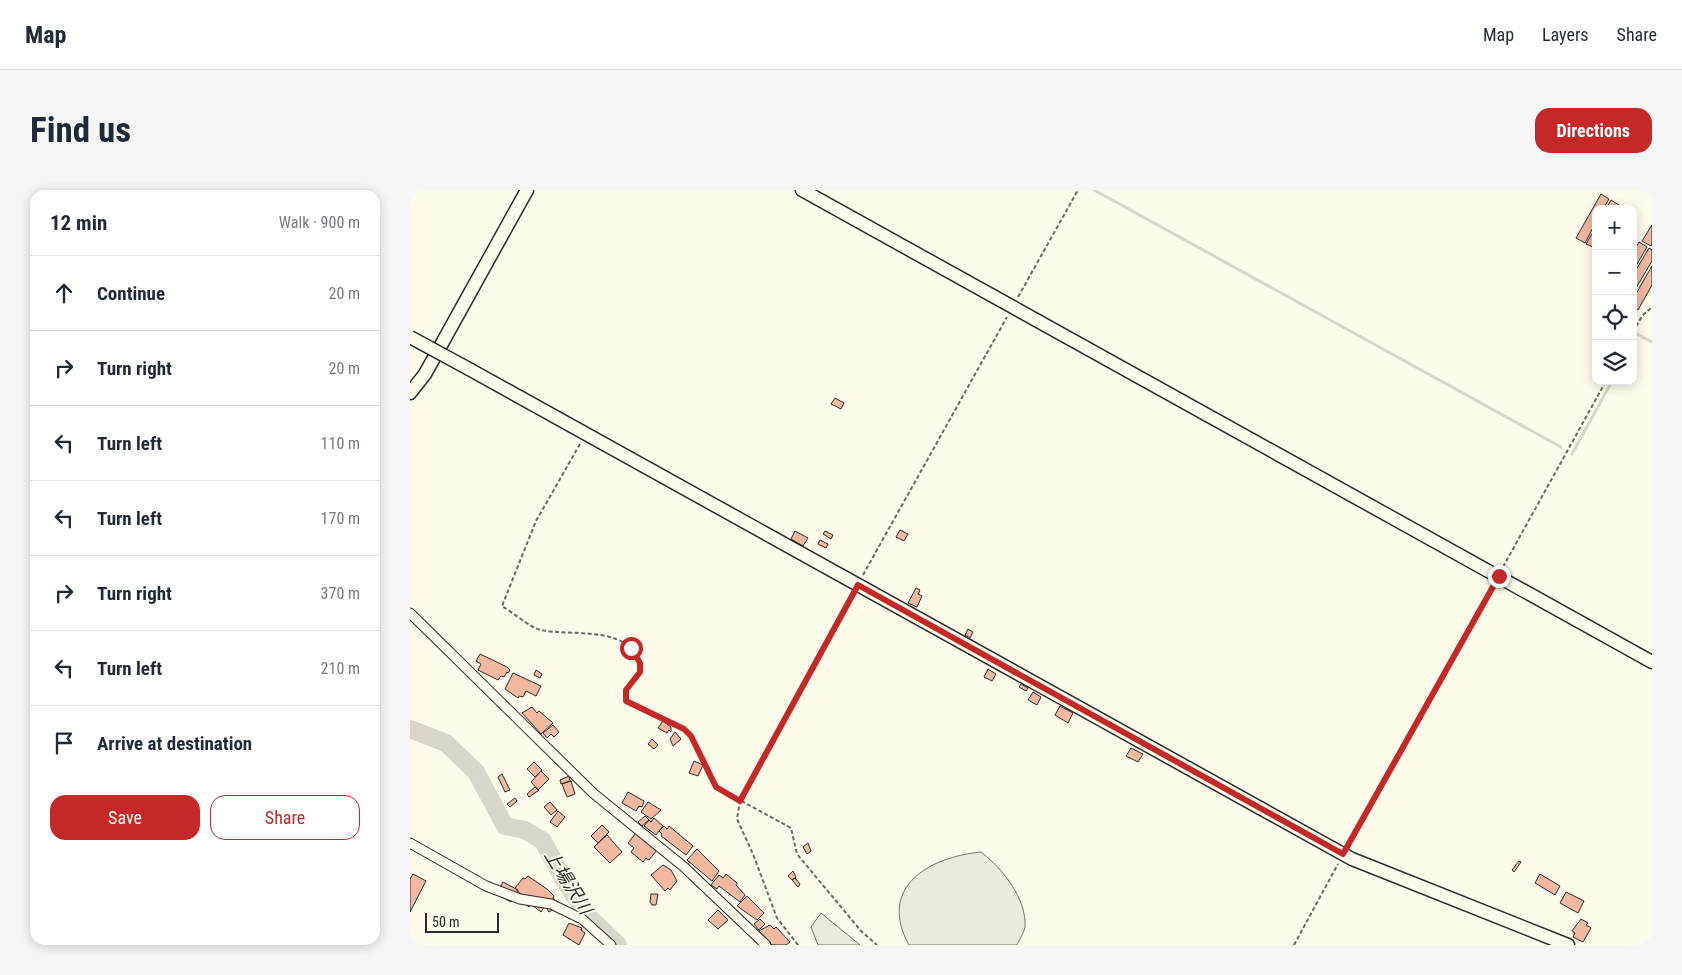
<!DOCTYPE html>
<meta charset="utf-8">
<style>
:root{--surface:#fff;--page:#f6f6f7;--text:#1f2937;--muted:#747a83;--line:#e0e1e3;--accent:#c62828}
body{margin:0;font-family:"Roboto Condensed","Noto Sans JP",sans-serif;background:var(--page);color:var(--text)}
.controls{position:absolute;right:15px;top:15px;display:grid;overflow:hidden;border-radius:10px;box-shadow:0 2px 12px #0003}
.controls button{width:45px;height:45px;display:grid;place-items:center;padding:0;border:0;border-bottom:1px solid var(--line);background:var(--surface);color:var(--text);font:25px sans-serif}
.scale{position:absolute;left:15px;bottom:12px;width:74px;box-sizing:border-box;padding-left:5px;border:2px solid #2b2b2b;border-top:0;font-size:14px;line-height:18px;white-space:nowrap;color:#2b2b2b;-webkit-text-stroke:4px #fdfbea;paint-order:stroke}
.stop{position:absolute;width:15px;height:15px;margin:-11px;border:4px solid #c62828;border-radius:50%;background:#fff}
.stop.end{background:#c62828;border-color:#fff;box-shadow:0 1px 5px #0008}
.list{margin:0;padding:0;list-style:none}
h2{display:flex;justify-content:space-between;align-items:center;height:65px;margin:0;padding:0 20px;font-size:21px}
h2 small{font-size:16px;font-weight:400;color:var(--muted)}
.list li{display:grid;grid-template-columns:32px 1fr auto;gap:15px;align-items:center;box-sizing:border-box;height:75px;padding:0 20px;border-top:1px solid var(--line)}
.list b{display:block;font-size:19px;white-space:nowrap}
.list em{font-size:16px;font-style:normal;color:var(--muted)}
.actions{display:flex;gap:10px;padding:15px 20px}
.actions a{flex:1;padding:11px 0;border:1px solid var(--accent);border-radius:15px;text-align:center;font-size:18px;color:var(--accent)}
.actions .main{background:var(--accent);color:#fff}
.icon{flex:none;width:28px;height:28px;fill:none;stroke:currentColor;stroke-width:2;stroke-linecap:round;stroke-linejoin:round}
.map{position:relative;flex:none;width:1242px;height:755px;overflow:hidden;border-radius:15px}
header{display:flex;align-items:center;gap:30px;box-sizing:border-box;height:70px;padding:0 25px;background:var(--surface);border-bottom:1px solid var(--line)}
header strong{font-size:24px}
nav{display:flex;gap:28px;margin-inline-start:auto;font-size:18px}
.intro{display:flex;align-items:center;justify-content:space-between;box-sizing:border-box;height:120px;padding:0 30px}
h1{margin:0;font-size:35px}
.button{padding:12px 22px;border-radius:15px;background:var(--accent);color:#fff;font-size:18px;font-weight:700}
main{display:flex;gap:30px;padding:0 30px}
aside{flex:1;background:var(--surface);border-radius:15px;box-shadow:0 2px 12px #0003}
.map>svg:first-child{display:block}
.green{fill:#ecebdb;stroke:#74746e}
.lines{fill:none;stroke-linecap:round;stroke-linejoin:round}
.stream{stroke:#d8d7c9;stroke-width:3}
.river{stroke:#d8d7c9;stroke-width:18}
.building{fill:#f2b8a0;stroke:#2b2b2b}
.street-casing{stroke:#2b2b2b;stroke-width:11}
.secondary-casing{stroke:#2b2b2b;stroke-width:15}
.path{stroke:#6a6964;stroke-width:2;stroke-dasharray:4 2.5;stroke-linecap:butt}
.street{stroke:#fdfbea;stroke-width:9}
.secondary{stroke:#fdfbea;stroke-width:12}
.secondary-bridge-casing{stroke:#2b2b2b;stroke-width:15;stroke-linecap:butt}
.secondary-bridge{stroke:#fdfbea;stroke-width:12}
.route{stroke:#c62828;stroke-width:6}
.labels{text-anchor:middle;stroke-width:4;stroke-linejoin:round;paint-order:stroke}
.water-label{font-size:18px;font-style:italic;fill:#2b2b2b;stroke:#fdfbea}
</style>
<header>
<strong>Map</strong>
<nav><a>Map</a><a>Layers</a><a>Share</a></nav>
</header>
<div class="intro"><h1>Find us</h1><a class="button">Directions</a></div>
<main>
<aside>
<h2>12 min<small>Walk · 900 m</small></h2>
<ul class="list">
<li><svg class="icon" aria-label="ahead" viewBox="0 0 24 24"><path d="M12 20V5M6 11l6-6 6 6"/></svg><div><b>Continue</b></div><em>20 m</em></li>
<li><svg class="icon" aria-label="right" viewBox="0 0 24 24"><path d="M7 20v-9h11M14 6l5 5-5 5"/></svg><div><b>Turn right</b></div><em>20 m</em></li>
<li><svg class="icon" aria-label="left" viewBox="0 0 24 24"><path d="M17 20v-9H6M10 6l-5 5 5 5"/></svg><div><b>Turn left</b></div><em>110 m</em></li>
<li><svg class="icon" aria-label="left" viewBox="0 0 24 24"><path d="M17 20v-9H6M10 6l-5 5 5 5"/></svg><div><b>Turn left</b></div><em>170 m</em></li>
<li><svg class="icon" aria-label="right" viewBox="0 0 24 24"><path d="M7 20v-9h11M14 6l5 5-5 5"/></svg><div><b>Turn right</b></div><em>370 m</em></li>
<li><svg class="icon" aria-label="left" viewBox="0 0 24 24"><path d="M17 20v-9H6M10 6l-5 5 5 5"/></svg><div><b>Turn left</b></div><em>210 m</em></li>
<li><svg class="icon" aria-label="arrive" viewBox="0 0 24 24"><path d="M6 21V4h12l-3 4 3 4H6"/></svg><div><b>Arrive at destination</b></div></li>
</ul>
<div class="actions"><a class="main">Save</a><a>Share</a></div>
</aside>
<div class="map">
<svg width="1242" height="755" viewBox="0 0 1242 755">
<rect width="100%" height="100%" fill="#fdfbea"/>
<path class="green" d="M571 662C592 678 617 709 615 737 614 743 609 750 607 755H499C467 697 519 667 571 662Z
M411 723 450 755H408L401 737Z"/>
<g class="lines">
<path class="stream" d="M684 0 1151 257
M1223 152 1227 144 1242 152
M1162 264 1202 191"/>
<path class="river" d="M0 539 36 553 66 582 95 636 115 640 133 651 155 692 178 726 208 755"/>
</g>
<path class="building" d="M1191 4 1199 9 1193 19H1186V32L1175 53 1166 48Z
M1201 10 1209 15 1206 19H1196Z
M1242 35V53L1241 56 1232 51Z
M1186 37V56L1185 58 1176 54Z
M1229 52 1237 57 1223 81V62Z
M1239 58 1242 60V71L1223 103V85Z
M1242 76V95L1228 120 1223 118V109Z
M425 208 434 213 431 219 421 214Z
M490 340 498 344 494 351 486 347Z
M385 341 398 348 393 356 381 349Z
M415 341 423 345 421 349 413 344Z
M410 350 418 354 416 358 408 354Z
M506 398 510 400 508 404 512 406 507 417 498 413Z
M558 439 563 442 560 448 555 445Z
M70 464 97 477 100 480 98 483 97 482 94 487 91 486 88 490 68 480 71 474 66 471Z
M578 479 586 484 582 491 574 487Z
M126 480 132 484 130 488 124 485Z
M103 483 131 496 126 506 116 501 113 507 109 506 108 508 95 499Z
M611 494 618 498 616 501 609 497Z
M623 502 631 507 627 515 618 510Z
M650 516 663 523 658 533 645 525Z
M122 517 127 523 129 521 143 533 131 544 112 523Z
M253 531 261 537V542L259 540 257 543 248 538Z
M143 535 149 542 144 547 141 544 137 548 133 543Z
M265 542 271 549 263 556 260 549Z
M242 549 248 555 244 559 238 554Z
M721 558 733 564 728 572 716 566Z
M284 571 293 575 288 586 279 583Z
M124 572 132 580 125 587 117 579Z
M131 581 139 589 128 600 121 592Z
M92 584 100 600 95 602 88 587Z
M159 586 160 591 151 594 150 590Z
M161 591 165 604 157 607 152 594Z
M125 597 129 600 119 607 117 604Z
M218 602 234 611 232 617 229 616 226 621 212 613Z
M105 608 107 611 100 617 97 614Z
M140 612 147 620 141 625 134 617Z
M238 612 251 620 241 629 231 622Z
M148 621 155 627 147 637 140 632Z
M235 626 239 630 232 636 228 632Z
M244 628 253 636 246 645 234 636 239 630 241 632Z
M192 635 199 642 188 653 181 646Z
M254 636 257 639 259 636 283 656 276 665 251 646 252 644 249 641Z
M226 643 247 660 239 670 236 668 233 672 221 662 224 658 218 653Z
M197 645 212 662 200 673 184 657Z
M398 653 401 661 397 664 393 657Z
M287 659 309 681 302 691 277 670Z
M1109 671 1111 672 1104 682 1102 680Z
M253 675 261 680 267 691 260 700 258 698 255 701 241 685Z
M383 681 386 687 382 690 378 686Z
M3 684 16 691 0 722V689Z
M316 684 327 693 326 695 335 705 330 712 309 696 307 699 301 695 309 685 313 688Z
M1130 684 1150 696 1145 705 1125 693Z
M118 686 137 699 144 706 143 708 149 716 139 722 135 716 131 722 121 714 119 717 112 712 115 709 105 698 113 688 115 689Z
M385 688 390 694 388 697 382 690Z
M93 692 108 700 101 712 86 704Z
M1156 702 1174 711 1168 723 1150 713Z
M241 704H248L246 715H242L240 712Z
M337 706 354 723 347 730 327 716Z
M308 720 318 730 308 739 298 730Z
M350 729 355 734 349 740 344 734Z
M1171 729 1178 733 1176 735 1181 738 1173 752 1163 747 1165 743 1162 741Z
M159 733 172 738 171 740 175 743 169 755 153 745Z
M360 735 364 739 366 737 380 752 376 755H362L349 741Z"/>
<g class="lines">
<defs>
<path id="street" d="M0 423 183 603 274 677 356 755
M0 653 76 696 110 709 141 714 172 729 201 755"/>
<path id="secondary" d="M392 0 1242 472
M59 179 942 669 1158 755
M0 203 15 184 117 0"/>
</defs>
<use href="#street" class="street-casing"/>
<use href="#secondary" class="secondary-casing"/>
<path class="path" d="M608 107 668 0
M1223 142 1232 126 1242 117
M170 254 126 331 92 416C102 422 121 438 131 440 163 447 228 433 230 482L216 500V511L274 539 281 546 306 597 381 638 387 664 451 741 467 755
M1093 377 1196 191
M453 385 597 127
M939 655 1083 397
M388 755 367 728 343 664 327 629 330 611 443 404
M884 755 928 674"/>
<use href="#street" class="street"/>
<use href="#secondary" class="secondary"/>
<defs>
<path id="secondary-bridge" d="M0 147 59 179"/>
</defs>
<use href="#secondary-bridge" class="secondary-bridge-casing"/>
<use href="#secondary-bridge" class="secondary-bridge"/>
</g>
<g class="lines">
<path class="route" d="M221 458 230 473V482L216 500V511L274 539 281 546 306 597 330 611 448 395 933 664 1089 386"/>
</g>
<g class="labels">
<g class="water-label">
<text transform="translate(158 692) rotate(58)" y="6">上場沢川</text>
</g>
</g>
</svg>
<div class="controls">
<button>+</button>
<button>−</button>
<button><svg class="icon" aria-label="locate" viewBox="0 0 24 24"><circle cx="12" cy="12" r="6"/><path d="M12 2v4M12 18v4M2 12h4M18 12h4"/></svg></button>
<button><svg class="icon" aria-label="layers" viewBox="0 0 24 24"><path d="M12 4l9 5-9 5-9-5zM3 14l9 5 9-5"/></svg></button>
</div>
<div class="scale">50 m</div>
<div class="stop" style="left:221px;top:458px"></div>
<div class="stop end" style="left:1089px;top:386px"></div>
</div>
</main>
